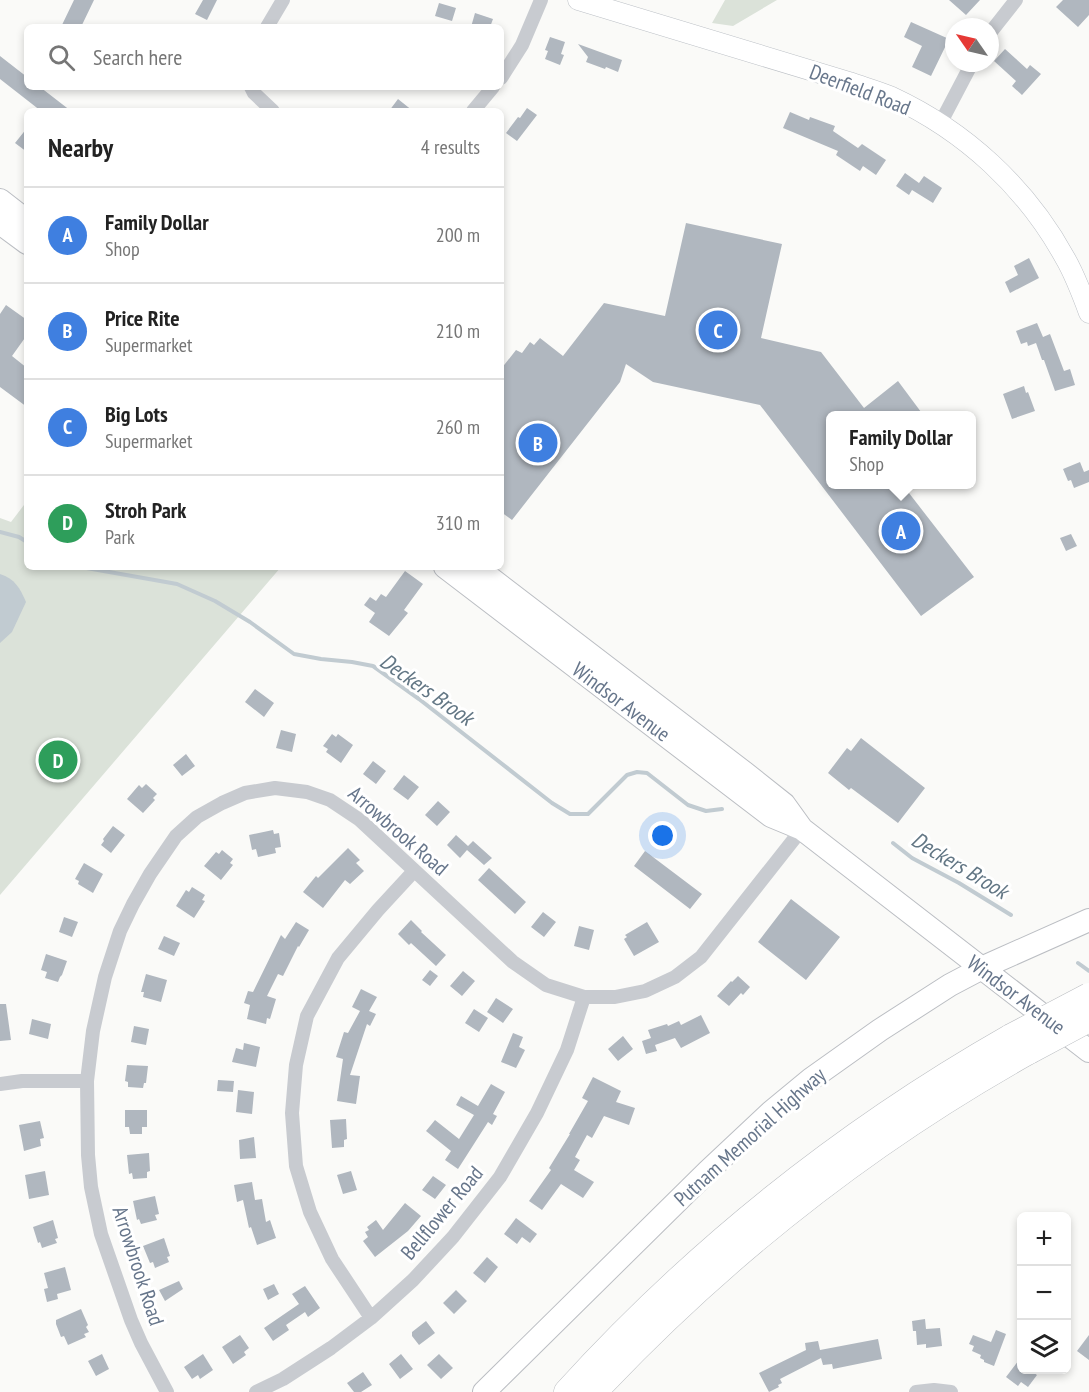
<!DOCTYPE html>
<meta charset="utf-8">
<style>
:root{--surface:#fff;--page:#f2f2f2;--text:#222;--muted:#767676;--line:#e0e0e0;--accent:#b45309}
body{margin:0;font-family:"PT Sans Narrow",sans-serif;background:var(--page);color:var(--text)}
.controls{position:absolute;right:18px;bottom:18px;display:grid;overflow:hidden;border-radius:9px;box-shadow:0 3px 9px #0003}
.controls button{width:54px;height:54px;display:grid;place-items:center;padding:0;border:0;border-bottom:2px solid var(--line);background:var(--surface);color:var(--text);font:30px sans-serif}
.compass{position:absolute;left:945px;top:18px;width:54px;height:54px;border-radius:50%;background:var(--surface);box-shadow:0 3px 9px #0003;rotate:304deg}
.you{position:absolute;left:663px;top:836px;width:21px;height:21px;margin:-15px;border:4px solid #fff;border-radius:50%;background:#1a73e8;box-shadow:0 0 0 9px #1a73e833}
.badge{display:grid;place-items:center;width:39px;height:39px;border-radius:50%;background:var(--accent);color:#fff;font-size:20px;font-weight:700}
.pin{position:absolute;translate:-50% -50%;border:3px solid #fff;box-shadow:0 2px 6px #0006}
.popup{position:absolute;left:826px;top:411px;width:150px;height:78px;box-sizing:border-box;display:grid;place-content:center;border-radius:9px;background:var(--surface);filter:drop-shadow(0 2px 4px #0005);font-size:20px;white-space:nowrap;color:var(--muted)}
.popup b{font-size:22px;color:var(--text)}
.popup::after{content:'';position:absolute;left:50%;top:100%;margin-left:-12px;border:12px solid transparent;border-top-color:var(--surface)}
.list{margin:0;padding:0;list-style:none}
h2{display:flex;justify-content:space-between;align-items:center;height:78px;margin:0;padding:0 24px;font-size:26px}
h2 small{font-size:20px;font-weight:400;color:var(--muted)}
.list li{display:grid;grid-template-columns:39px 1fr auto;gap:18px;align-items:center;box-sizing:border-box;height:96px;padding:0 24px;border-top:2px solid var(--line)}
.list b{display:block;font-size:22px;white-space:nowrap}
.list p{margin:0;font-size:20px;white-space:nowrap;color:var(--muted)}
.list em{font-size:20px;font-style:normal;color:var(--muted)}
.icon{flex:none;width:33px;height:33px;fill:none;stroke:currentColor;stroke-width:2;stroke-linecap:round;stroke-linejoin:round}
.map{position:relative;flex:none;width:1089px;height:1392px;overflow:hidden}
.search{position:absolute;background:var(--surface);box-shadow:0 3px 9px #0003;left:24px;top:24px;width:480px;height:66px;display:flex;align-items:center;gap:15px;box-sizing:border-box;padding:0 21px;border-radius:9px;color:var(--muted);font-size:22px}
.panel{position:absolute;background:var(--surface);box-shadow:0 3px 9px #0003;left:24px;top:108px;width:480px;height:462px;border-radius:9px}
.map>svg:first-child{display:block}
.green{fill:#dbe2d9}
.water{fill:#c1cbd1}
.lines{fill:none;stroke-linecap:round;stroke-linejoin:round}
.stream{stroke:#c1cbd1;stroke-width:4}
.building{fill:#b0b7bf}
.secondary-casing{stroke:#bcc0c6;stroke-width:21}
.primary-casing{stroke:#bbbec3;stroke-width:24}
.highway-casing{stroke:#babdc1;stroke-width:27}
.street{stroke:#c8cbd0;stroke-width:14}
.secondary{stroke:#fff;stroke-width:20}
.primary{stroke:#fff;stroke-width:22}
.highway{stroke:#fff;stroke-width:26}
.highway-bridge-casing{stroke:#babdc1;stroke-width:27;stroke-linecap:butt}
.highway-bridge{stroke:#fff;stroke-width:26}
.labels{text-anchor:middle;stroke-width:6;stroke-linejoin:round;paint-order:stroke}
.street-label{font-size:21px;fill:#67768b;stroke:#fff}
.water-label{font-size:22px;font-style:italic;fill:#637785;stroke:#fff}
</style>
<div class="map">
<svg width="1089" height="1392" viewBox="0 0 1089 1392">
<rect width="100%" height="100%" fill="#fafaf8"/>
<path class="green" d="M725 0H777L733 26 712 23Z
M27 501V567H281L0 895V518L11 522Z"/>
<path class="water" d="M0 574C15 579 20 588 26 602L12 632 0 643Z"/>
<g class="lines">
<path class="stream" d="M0 532 19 537 27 542
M81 567 177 584 215 601 250 622 294 654 321 659 352 662 373 666 419 699 552 803 570 814H588L627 775 637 772 647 773 688 805 706 811 722 809
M893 843 912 858 959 883 1011 915
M1078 963 1089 971"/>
</g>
<path class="building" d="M74 0H94L81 27H61Z
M203 0H217L207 20 195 14Z
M949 0H980L966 15Z
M1063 0H1089V15L1078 27 1056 7Z
M439 3 456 8 452 21 435 16Z
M475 13 493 19 490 27H471Z
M911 22 949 39 931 76 912 67 922 46 904 37Z
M550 37 565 42 561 54 564 55 560 65 545 59 548 51 545 50Z
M578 44 622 60 618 72 606 67 605 69 586 62 588 57Z
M1005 49 1027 69 1030 65 1041 74 1022 95 1012 86 1016 81 994 61Z
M0 56 27 77V87H40L71 111H41L0 79Z
M398 99 413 111H389Z
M527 108 537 115 517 141 506 133 518 117 520 118Z
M790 112 809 120 810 117 835 126 833 131 858 148 862 144 886 160 876 175 863 166 860 171 836 155 838 151 783 128Z
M27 128V152L15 143Z
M905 173 919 183 924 176 942 188 933 203 912 190 909 195 896 186Z
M686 223 782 244 761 338 821 352 864 408 898 381 924 416H831V484H902L974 577 921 616 760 405 653 382 626 364 620 382 512 520 501 512V369L516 350 522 353 530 342 534 345 540 338 563 356 604 303 665 316Z
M1029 258 1039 278 1010 293 1005 282 1018 275 1014 266Z
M6 305 27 320V335L12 356 27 368V407L0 387V314Z
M1037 323 1043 337 1050 334 1064 371 1070 369 1075 385 1055 391 1044 360H1042L1036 343 1028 346 1027 342 1021 344 1016 331Z
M1024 386 1026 393 1028 392 1035 411 1012 419 1003 394Z
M1080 462 1084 472 1089 470V482L1074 488 1071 480 1068 481 1063 469Z
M1071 534 1077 546 1066 551 1060 538Z
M405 571 423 584 404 610 408 613 389 636 369 622 375 613 364 605 370 597 376 601 381 594 386 597Z
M255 689 274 703 264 717 245 702Z
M281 730 296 734 292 752 276 748Z
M332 734 336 737 338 734 353 745 341 763 326 752 328 749 323 746Z
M861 738 925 788 898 823 851 788 849 790 828 773 847 748 851 751Z
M186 754 195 766 182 776 173 765Z
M373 761 386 771 376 784 363 774Z
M404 775 419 787 408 800 393 789Z
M146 784 157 794 153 798 155 800 143 813 127 799 139 785 142 788Z
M438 801 450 812 437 826 425 815Z
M113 826 125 835 111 853 101 845 104 841 103 839Z
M273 830 274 834 279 833 281 847 275 848 276 853 258 857 256 849 252 850 249 835Z
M456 835 468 846 473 841 492 858 484 865 467 850 460 858 447 845Z
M348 848 360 860 356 863 364 871 350 884 345 880 323 908 303 892 316 876 318 878Z
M222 850 233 859 230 863 233 865 221 880 204 866 216 852 219 854Z
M645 851 702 894 690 909 634 866Z
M84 863 103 874 93 893 78 884 79 881 75 879Z
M489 868 526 902 515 914 478 880Z
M192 887 205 895 202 900 205 901 194 918 176 906 186 890 189 892Z
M791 899 840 937 806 980 758 942Z
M543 912 556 922 544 937 531 927Z
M64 917 78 922 72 937 59 932Z
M411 920 422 931 421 932 446 955 436 966 411 943 409 945 398 934Z
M296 922 309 930 299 947 298 946 283 976 278 974 267 996 276 999 270 1019 267 1018 266 1024 247 1019 250 1005 244 1003 248 991 253 992 281 935 285 939Z
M647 922 659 942 634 956 624 939 627 937 625 935Z
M579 926 594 930 589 950 574 946Z
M164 936 180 943 174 956 158 949Z
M46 954 67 961 62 975 60 977 58 982 45 978 47 972 41 970Z
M430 970 438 976 430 986 422 980Z
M463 971 475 981 462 996 450 986Z
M146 974 167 980 161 1002 143 997 144 992H141Z
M738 976 750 987 743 995 741 993 729 1006 717 996 731 981 732 982Z
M361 989 377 997 369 1011 376 1014 370 1026 367 1024 350 1075 360 1076 356 1104 337 1101 343 1059 336 1057 344 1032 348 1033 360 1011 352 1007Z
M496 998 513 1009 503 1023 487 1012Z
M0 1004H6L11 1040 0 1041Z
M474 1009 488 1018 479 1032 465 1023Z
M701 1015 710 1033 681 1048 675 1038 655 1045 657 1051 646 1054 642 1041 651 1038 648 1030 667 1024 668 1026 679 1021 681 1025Z
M32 1019 51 1024 48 1039 29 1034Z
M134 1026 149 1029 146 1045 131 1042Z
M513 1033 523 1037 519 1047 525 1050 516 1068 501 1062Z
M623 1036 633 1049 618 1061 608 1049Z
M244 1043 260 1047 256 1067 232 1062 236 1048 243 1050Z
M127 1065 148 1066 146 1083H144L143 1088 128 1087V1082L125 1081Z
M593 1077 621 1091 616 1102 635 1108 629 1125 604 1116 592 1138 587 1135 575 1157 580 1160 574 1170 594 1182 583 1198 561 1184 542 1210 529 1201 551 1170 549 1168 570 1134H569L588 1101 582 1098Z
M218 1080 234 1081 233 1092 217 1091Z
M491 1084 505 1092 493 1114 497 1116 492 1125 488 1122 458 1169 445 1160 451 1151 426 1131 435 1120 459 1139 474 1115 456 1105 461 1096 478 1106Z
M238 1090 254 1092 252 1114 236 1112Z
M125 1110H147V1127H142V1134H130L129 1127H125Z
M346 1119 347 1139 344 1140V1147L332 1148 330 1120Z
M40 1121 44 1138 40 1139 41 1146 24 1151 19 1125Z
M254 1137 256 1158 240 1159 239 1140Z
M149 1153 150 1171 147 1172V1178L133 1179 132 1173 129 1174 127 1155Z
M45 1171 49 1195 29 1199 25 1175Z
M351 1171 357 1190 343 1194 337 1175Z
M433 1176 446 1185 435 1199 422 1190Z
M252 1182 255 1200 262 1199 266 1222 270 1220 276 1238 257 1245 251 1227 249 1228 243 1200 237 1202 234 1185Z
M155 1196 159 1214 155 1215 157 1220 141 1224 139 1219 137 1220 133 1201Z
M405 1203 421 1216 408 1231 375 1257 363 1241 368 1237 365 1232 369 1230 367 1227 376 1220 383 1230Z
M516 1218 537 1234 530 1243 522 1237 517 1244 504 1234Z
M53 1220 58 1238 55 1239 57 1243 42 1248 40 1242 38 1243 33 1227Z
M164 1238 170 1256 167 1257 169 1262 155 1268 153 1262 150 1263 143 1246Z
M487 1257 498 1267 485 1283 473 1273Z
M65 1267 71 1290 57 1294 58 1299 47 1302 44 1289 48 1288 44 1273Z
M179 1281 183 1289 165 1301 159 1290Z
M274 1284 279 1294 268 1300 263 1289Z
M305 1286 320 1308 308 1317 305 1312 286 1325 289 1330 273 1341 264 1328 299 1304 292 1294Z
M456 1290 467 1301 454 1314 443 1303Z
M81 1309 88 1325 86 1327 89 1332 84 1334 86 1337 68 1345 64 1336 61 1337 56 1324V1320Z
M925 1319 926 1329 940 1328 942 1346 926 1348V1344L917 1345 916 1331H913L912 1321Z
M426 1321 435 1333 419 1345 412 1336V1332Z
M996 1330 1006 1334 994 1366 984 1362V1360L980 1358 981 1355 972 1351 974 1346 969 1344 973 1335 991 1342Z
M240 1335 249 1348 244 1352 246 1355 233 1364 222 1347Z
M1089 1335V1360L1077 1351Z
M878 1339 882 1359 833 1369 832 1364 823 1365 821 1358 780 1379 782 1383 778 1385 779 1387 769 1392 759 1373 806 1350 805 1343 818 1341 820 1350Z
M102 1354 109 1369 96 1376 88 1361Z
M203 1354 213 1370 200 1379 198 1375 192 1379 184 1367Z
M401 1354 413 1369 400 1379 389 1364Z
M439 1354 453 1368 441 1379 427 1365Z
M1022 1356V1370H1030L1037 1375 1028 1387 1021 1382 1018 1386 1006 1377Z
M363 1372 372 1385 361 1392H354L347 1383Z"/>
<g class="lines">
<defs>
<path id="secondary" d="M578 0 849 82C863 87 878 91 892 97 965 131 1026 187 1065 258 1075 275 1082 294 1089 313"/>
<path id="primary" d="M0 200 27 221
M0 223 27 243
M445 567 771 816 800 828
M476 567 745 773 784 804 802 829 1089 1051
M484 1392 707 1172 771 1112 811 1079 880 1030 950 985 988 965 1089 920"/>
<path id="highway" d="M567 1392C697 1249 844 1132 1011 1037
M594 1392C722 1256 866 1142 1029 1051"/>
</defs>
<use href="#secondary" class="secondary-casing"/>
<use href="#primary" class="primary-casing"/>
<use href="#highway" class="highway-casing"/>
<path class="street" d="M267 27 283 0
M990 33 1016 0
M501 78 522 45 541 0
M251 87 254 93 273 111
M473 111 493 87
M940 124 972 63
M0 1084 22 1081H87
M371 1318 332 1259 310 1212 296 1166 292 1113 296 1065 307 1016 338 958 378 910 414 871
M167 1392 141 1343 131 1320 101 1234 91 1187 88 1155 87 1081 93 1031 105 977 120 931 133 904 150 874 176 836 197 817 222 803 245 793 275 788 307 792 330 800 360 820 513 962 546 985 584 997H615L645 991 675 977 701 957 802 829
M256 1392 283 1379 331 1348 371 1318 413 1280 453 1237 500 1177 537 1113 567 1050 584 997
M916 1392 934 1390 951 1392"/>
<use href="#secondary" class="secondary"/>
<use href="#primary" class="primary"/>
<use href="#highway" class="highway"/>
<defs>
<path id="highway-bridge" d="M1011 1037 1089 996
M1029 1051 1089 1019"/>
</defs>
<use href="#highway-bridge" class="highway-bridge-casing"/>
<use href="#highway-bridge" class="highway-bridge"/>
</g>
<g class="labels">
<g class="street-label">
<text transform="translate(860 90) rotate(21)" y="7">Deerfield Road</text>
<text transform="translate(621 702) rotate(37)" y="7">Windsor Avenue</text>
<text transform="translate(398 831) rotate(41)" y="7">Arrowbrook Road</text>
<text transform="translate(1016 995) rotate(37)" y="7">Windsor Avenue</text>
<text transform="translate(750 1137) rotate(-42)" y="7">Putnam Memorial Highway</text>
<text transform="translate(442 1213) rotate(-50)" y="7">Bellflower Road</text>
<text transform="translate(138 1266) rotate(72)" y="7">Arrowbrook Road</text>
</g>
<g class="water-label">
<text transform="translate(427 689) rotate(35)" y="8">Deckers Brook</text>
<text transform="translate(960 865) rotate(31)" y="8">Deckers Brook</text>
</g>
</g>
</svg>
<div class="controls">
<button>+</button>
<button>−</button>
<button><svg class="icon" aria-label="layers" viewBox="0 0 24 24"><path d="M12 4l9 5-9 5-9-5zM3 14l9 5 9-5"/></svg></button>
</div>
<svg class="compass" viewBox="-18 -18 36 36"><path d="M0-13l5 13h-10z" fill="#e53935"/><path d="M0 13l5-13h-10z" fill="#767676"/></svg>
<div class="you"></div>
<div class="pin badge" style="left:901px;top:531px;background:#3f7fe0">A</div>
<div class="popup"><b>Family Dollar</b>Shop</div>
<div class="pin badge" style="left:538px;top:443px;background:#3f7fe0">B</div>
<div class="pin badge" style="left:718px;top:330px;background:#3f7fe0">C</div>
<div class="pin badge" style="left:58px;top:760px;background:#2e9e5b">D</div>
<div class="search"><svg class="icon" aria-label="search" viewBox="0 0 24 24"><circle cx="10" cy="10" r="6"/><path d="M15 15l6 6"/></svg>Search here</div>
<section class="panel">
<h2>Nearby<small>4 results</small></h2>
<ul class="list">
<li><span class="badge" style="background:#3f7fe0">A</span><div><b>Family Dollar</b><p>Shop</p></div><em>200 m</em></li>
<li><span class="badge" style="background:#3f7fe0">B</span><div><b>Price Rite</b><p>Supermarket</p></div><em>210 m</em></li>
<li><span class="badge" style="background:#3f7fe0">C</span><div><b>Big Lots</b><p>Supermarket</p></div><em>260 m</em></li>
<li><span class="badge" style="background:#2e9e5b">D</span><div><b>Stroh Park</b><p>Park</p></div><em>310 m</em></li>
</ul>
</section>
</div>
